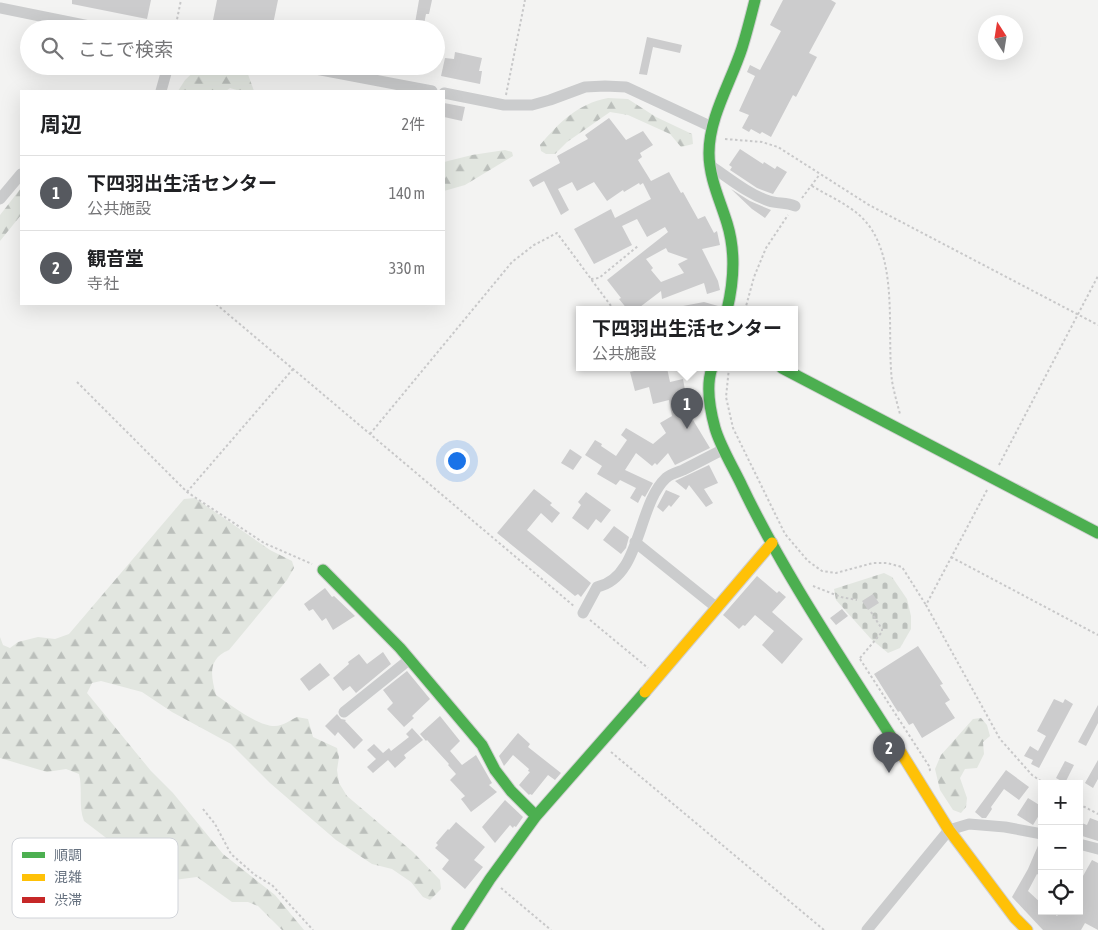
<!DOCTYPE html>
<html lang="ja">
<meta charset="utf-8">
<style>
:root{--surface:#fff;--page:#f2f2f2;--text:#202124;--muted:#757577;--line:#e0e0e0;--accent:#56595f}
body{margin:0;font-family:"Asap Condensed","Noto Sans JP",sans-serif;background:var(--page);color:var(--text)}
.controls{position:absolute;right:15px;bottom:15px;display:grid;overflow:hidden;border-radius:0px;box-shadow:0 5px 20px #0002}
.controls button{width:45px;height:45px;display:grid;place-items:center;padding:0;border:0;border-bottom:1px solid var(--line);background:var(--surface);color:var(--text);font:25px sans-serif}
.compass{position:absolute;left:978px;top:15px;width:45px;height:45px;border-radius:50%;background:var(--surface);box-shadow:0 5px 20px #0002;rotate:348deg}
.you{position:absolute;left:456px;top:460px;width:18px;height:18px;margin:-12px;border:4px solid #fff;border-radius:50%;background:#1a73e8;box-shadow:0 0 0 8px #1a73e833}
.badge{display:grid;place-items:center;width:32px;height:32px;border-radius:50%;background:var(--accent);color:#fff;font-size:16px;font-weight:700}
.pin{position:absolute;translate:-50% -41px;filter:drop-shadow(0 1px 2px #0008)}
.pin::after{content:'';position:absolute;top:26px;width:18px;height:15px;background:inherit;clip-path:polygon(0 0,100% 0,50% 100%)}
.popup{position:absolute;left:576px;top:306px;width:222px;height:65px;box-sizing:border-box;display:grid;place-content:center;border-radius:0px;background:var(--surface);filter:drop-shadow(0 1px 4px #0005);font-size:16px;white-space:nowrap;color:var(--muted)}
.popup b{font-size:19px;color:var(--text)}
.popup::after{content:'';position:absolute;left:50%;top:100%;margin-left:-10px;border:10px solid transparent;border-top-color:var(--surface)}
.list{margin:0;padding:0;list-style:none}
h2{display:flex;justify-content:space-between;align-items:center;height:65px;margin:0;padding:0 20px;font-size:21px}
h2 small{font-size:16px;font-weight:400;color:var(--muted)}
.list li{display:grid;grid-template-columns:32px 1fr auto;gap:15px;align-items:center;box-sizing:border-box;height:75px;padding:0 20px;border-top:1px solid var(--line)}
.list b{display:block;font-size:19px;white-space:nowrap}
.list p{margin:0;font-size:16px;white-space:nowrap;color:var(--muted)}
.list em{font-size:16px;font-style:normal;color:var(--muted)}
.icon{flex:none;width:28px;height:28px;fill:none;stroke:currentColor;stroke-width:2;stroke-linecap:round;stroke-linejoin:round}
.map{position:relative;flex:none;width:1098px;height:930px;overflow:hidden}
.search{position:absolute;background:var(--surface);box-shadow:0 5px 20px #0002;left:20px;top:20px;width:425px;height:55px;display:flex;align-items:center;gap:12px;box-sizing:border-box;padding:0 18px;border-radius:28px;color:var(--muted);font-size:19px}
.panel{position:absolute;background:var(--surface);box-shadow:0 5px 20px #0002;left:20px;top:90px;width:425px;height:215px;border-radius:0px}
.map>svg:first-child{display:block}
.forest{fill:url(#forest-firs)}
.cemetery{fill:url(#cemetery-stones)}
.building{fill:#cccccd;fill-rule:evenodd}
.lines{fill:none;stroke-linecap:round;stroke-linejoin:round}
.fast-casing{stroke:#cfcfd0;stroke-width:13}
.slow-casing{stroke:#cfcfd0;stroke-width:13}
.path{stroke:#c8c8c9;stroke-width:2;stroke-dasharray:2.5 2.5;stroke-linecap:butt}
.street{stroke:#cbcccd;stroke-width:11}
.fast{stroke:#4caf50;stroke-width:11}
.slow{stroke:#ffc107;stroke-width:11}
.key{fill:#fff;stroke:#d1d4d9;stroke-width:1}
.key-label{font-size:14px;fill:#66717f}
</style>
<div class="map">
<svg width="1098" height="930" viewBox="0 0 1098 930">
<defs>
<pattern id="forest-firs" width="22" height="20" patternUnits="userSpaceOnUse" patternTransform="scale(1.25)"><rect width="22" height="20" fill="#e2e6e0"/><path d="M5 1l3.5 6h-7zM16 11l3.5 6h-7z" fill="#bbbfbb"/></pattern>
<pattern id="cemetery-stones" width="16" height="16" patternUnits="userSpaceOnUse" patternTransform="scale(1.25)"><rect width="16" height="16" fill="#e2e6e0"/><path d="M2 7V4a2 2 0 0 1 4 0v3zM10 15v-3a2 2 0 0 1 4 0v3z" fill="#bbbfbb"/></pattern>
</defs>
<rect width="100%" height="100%" fill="#f3f3f2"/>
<path class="forest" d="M200 66H245L254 91H240L230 88 226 91H178L185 80Z
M608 98 628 99 656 117 692 134 693 144 681 147 670 134 628 115 610 112 567 142 555 154H546L541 151 540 145C560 122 577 104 608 98Z
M505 150 512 152 513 156 465 185 444 191V162L472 155Z
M21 188V215L0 241V215Z
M195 498 270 550 292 561 294 568 287 580 229 650C207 659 211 676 216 695 231 705 257 726 275 726 283 726 290 720 297 717L308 719 313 737 337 748 339 757 337 770 339 783 347 796 413 852 440 880 441 889 430 900 423 897 411 882 392 869 372 864 336 840 270 783 231 744 172 712 142 692 101 681 92 683 87 693 151 771 173 793 223 854 275 895 304 930H282L258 906 248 902H232L197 877 174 880 160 879 84 821C78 806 83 789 79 774L66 769 47 772 0 758V637L3 645 10 648 18 642 38 637 55 639 69 634 184 499Z
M981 718 987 725 990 736 983 742 984 754 977 768 965 769 960 778 967 798 966 807 961 813 953 810 940 790 935 769 941 755 973 719Z"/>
<path class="cemetery" d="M884 573 892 577 907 599 911 616V629L900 648 888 653 871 639 836 600 834 589Z"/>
<path class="building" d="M72 0H151L147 19 72 4Z
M217 0H278L272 29H223V27L212 25Z
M419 0H432L429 14H426L423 29H414Z
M783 0H831L836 3 809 53 817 57 796 97 793 95 771 137 762 132 760 134 751 129 749 132 742 128 749 115 739 111 755 76 747 72 750 65 760 70 781 31 770 25Z
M647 37 682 45 680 53 653 47 647 75 639 74Z
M455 52 482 58 479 71H482L480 84 441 76 445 58 454 59Z
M444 103 465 107 462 121 444 117Z
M609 118 626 140 643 131 653 145 640 153 642 157 638 160 651 181 669 172 681 193 683 192 698 219 705 216 714 233 717 231 720 245 702 249 718 281 720 290 707 294 704 283 662 299 661 291 636 310H628L619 299 621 298 607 280 668 232 665 227 647 237 637 219 622 226 632 245 594 264 574 229 611 209 615 218 651 199 643 183 640 185 639 183 624 192 623 190 607 201 594 182 577 191 572 182 558 189 569 210 561 215 544 181 533 187 529 180 560 163 557 156 588 139 585 135ZM666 248 668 252 688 259 678 264 684 273 661 282 651 270 653 268 646 259Z
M740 149 763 164 764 162 775 169 777 166 787 172 773 194 757 188 730 170 732 167 729 165Z
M731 189 750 201 771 210 765 218 752 209Z
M704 302 718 306 717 310H683V306Z
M646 368H667L670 382 683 379 686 396 678 398 691 421 693 420 710 448 675 465 668 453 657 465 655 463 652 466 636 453 625 470 653 483 645 497 642 495 638 503 630 498 636 488 620 480 616 485 597 474 602 466 585 455 595 440 602 444 601 446 616 456 627 440 621 435 626 428 653 444 666 433 660 423 672 416 669 400 653 404 649 387 635 391 630 372Z
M570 449 582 457 573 470 561 463Z
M709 465 718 483 704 489 713 503 706 507 689 485 686 490 675 481Z
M534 489 552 503 550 505 560 513 552 523 541 513 527 530 591 583 581 597 578 594 575 596 497 533Z
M666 490 680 496 671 507 669 505 663 512 657 507Z
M586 492 611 510 601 523 596 519 588 530 572 518 581 505 578 502Z
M614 526 629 537 626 548 621 554 603 540Z
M757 576 777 593 779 591 786 597 772 612 803 639 782 664 762 645 774 631 755 615 745 626 743 625 739 629 723 615Z
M325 588 332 597 334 596 355 616 333 630 326 618 322 621 313 609 309 611 304 604Z
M873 594 879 603 868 610 862 601Z
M842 609 848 616 836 625 830 618Z
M918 646 943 684 940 685 950 700 945 703 955 718 922 738 913 723 909 725 900 711 898 712 874 674Z
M383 652 391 664 356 693 350 686 343 691 333 678 349 664 348 662 359 654 367 664Z
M320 663 330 675 309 691 300 679Z
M407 671 430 699 412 716 414 718 404 727 387 709 393 703 383 690Z
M1054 699 1063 703 1065 699 1073 704 1039 768 1031 764 1033 760 1024 756 1030 746 1038 751 1046 736 1037 731Z
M1098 705V723L1086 746 1078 742Z
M337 714 341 719 346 720 345 721 363 740 354 749 338 732 335 736 325 726Z
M440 716 460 741 450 751 462 765 476 755 492 783 489 785 497 792 471 812 461 799 465 796 450 780 456 774 448 765 449 764 427 740 426 741 420 734Z
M412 728 423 740 404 755 406 758 395 768 388 760 373 773 367 767 376 759 367 750 374 744 383 753 389 748 391 751 409 737 406 734Z
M518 733 530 744 528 747 561 773 555 780 548 775 532 795 530 794 529 795 519 785 530 772 528 771 529 769 513 755 504 766 499 756Z
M1098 760V779L1093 788 1085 783Z
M1065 761 1074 765 1065 783 1056 778Z
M1006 770 1029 787 1019 800 1004 789 991 807 992 809 986 818H982L975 812Z
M1028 798 1041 806 1038 811 1041 812 1033 825 1017 815Z
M505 800 523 817 516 827 514 826 513 828 510 825 495 843 482 827Z
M1090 818 1098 821V841L1079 835V822L1087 825Z
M456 822 485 847 474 860 483 867 465 889 442 869 449 860 435 848 438 845 436 843 448 829 449 830Z
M1040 841H1042V877L1037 874 1028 891 1042 904V911H1051L1057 916 1061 911H1079V883L1092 860 1098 863V930L1085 923 1081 930H1043L1012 897 1028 869Z"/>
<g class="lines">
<defs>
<path id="fast" d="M727 310C734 281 736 252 727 223 720 200 709 178 709 153 709 117 731 82 742 48 747 32 751 16 755 0
M712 368C706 385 710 410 715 428 720 446 734 469 742 486 784 574 840 656 892 738
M782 368 1098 533
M323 570 400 648 482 745 495 770 511 791 536 816
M457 930 490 879 536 816 645 692"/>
<path id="slow" d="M645 692 772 543
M892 738 949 830 1015 918 1027 930"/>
</defs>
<use href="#fast" class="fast-casing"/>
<use href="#slow" class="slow-casing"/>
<path class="path" d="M175 29 181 0
M506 95 525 0
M725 139 762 142 778 147 869 205 1098 325
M812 186C827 195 845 203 858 214 901 250 886 330 892 381 894 392 897 403 900 414
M802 198 820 174
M591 279 599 278 638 246
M216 304 575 607
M745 310 754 277 766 248 788 215
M729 368 726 397 733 428 785 534 808 561 822 571 836 573 873 563H887L902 567 926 605
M77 382 187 492 264 543 312 564
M370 434 512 262 534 245 557 233 614 310
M999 465 1098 276
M987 490 926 605 1000 739 1032 775 1045 784
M187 492 293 369
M951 557 1098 635
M813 586 841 597 857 600
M590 620 648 668
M860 658 882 632V629L871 612
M860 659 929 766 930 770 927 772
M611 752 824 930
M1079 804 1098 814
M203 809 215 824 231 854 255 875 272 885 313 930
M501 888 551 930"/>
<path class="street" d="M0 8 104 29
M300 66 432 91
M161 91 168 66
M444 93 504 105H532L550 100 585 87 605 86 626 87 712 127
M711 166C729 178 748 194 769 201 778 204 786 202 795 206
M0 199 21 174
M635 542 717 608
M583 613 597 587C641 578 637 505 666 478 670 474 678 472 683 470 697 463 710 456 724 449
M344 712 410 659
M1079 844 1098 849
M867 930 949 830 969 824 1005 827 1042 834"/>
<use href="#fast" class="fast"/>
<use href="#slow" class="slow"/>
</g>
<rect x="12" y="838" width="166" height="80" rx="8" class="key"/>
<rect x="22" y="852" width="23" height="6" fill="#4caf50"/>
<rect x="22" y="874" width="23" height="7" fill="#ffc107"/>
<rect x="22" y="897" width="23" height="6" fill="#c62828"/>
<g class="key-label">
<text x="54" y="860">順調</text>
<text x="54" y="882">混雑</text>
<text x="54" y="905">渋滞</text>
</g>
</svg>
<div class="controls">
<button>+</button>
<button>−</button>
<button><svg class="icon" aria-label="locate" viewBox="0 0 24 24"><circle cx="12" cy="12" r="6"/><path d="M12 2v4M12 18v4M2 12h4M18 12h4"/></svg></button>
</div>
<svg class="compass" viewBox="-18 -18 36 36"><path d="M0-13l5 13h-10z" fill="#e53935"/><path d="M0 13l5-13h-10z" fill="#757577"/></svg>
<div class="you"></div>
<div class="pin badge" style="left:687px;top:429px">1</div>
<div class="popup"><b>下四羽出生活センター</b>公共施設</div>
<div class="pin badge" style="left:889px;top:773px">2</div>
<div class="search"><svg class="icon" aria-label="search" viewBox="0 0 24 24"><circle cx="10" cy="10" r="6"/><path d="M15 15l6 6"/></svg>ここで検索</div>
<section class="panel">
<h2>周辺<small>2件</small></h2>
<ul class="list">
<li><span class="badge">1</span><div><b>下四羽出生活センター</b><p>公共施設</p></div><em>140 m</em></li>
<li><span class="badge">2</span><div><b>観音堂</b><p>寺社</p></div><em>330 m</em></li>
</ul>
</section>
</div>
